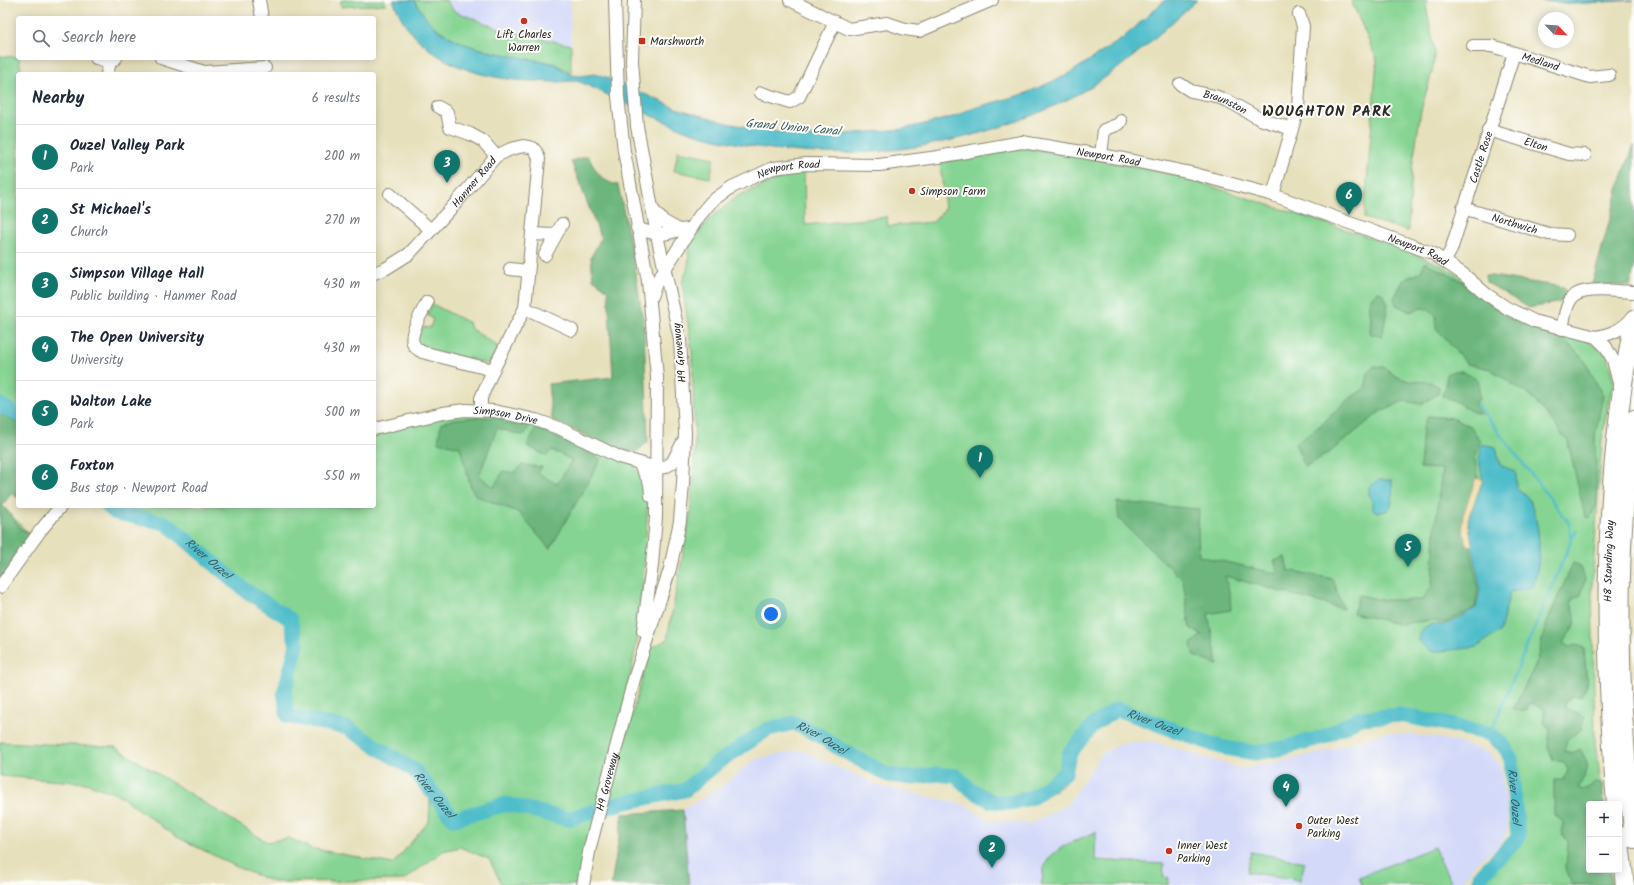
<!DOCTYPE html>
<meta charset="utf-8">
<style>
:root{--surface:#fff;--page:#f6f6f7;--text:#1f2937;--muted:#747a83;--line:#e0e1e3;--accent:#0f766e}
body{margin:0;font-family:Kalam,sans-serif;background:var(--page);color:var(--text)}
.controls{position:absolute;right:12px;bottom:12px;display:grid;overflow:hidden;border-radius:4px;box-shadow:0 2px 10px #0003}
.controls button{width:36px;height:36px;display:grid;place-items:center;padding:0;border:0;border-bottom:1px solid var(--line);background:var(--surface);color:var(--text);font:20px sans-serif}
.compass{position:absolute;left:1538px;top:12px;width:36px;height:36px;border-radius:50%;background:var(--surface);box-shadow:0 2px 10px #0003;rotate:115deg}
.you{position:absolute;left:771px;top:614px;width:14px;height:14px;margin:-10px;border:3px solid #fff;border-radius:50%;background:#1a73e8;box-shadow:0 0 0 6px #1a73e833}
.badge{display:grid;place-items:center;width:26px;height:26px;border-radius:50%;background:var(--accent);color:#fff;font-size:13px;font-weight:700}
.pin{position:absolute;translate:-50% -33px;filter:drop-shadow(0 1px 2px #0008)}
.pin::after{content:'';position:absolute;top:21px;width:14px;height:12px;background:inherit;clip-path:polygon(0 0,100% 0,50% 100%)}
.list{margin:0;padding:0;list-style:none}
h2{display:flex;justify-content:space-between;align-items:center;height:52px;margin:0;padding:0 16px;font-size:17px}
h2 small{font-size:13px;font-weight:400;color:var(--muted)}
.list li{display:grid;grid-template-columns:26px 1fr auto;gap:12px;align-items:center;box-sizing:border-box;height:64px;padding:0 16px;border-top:1px solid var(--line)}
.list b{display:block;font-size:15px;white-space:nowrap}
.list p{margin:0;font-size:13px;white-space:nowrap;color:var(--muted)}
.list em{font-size:13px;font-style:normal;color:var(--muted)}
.icon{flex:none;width:22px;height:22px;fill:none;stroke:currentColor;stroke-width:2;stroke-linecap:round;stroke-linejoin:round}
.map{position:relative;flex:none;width:1634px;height:885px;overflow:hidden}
.search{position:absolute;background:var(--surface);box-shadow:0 2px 10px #0003;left:16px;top:16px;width:360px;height:44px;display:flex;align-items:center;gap:10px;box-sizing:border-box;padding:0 14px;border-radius:4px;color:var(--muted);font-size:15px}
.panel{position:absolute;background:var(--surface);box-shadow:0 2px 10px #0003;left:16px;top:72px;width:360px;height:436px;border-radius:4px}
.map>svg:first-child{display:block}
.built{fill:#d3d9f9}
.green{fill:#86d493;stroke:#58805f}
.forest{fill:#6cb67d;stroke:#4c7054}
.sand{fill:#eeda9e;stroke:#8c8264}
.water{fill:#50bdca;stroke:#3e747a}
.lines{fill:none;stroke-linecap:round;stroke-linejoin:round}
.stream{stroke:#50bdca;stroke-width:2.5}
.river{stroke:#50bdca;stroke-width:15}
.minor-casing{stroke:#898674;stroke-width:14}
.highway-casing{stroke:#898674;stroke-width:20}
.minor{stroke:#fff;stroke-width:12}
.highway{stroke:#fff;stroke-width:18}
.poi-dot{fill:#c8321e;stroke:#fdfcf7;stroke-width:1.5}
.labels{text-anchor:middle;stroke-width:4;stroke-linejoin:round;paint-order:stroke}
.poi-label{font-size:11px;fill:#2b2b2b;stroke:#fdfcf7;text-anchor:start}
.street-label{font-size:11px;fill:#2b2b2b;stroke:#fdfcf7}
.water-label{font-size:12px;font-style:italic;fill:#385e63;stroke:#fdfcf7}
.district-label{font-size:15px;font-weight:bold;letter-spacing:1px;fill:#2b2b2b;stroke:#fdfcf7}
</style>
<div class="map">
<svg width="1634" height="885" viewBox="0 0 1634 885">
<rect width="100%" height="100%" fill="#fdfcf7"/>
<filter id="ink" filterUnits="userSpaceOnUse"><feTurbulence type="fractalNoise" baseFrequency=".025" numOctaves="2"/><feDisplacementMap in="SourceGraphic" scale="8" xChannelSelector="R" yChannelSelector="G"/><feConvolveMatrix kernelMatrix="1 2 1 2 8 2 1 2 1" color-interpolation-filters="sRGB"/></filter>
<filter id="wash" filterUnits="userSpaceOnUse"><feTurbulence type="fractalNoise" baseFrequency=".012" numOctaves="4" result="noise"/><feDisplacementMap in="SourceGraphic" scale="16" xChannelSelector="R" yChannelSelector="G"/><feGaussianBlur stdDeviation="0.9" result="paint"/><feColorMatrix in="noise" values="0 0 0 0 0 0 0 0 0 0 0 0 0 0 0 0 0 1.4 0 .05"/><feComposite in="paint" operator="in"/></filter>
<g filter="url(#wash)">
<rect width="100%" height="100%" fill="#e7e0bc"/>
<path class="built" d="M446 0H570L571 45 503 30 454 11Z
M1386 732 1440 738 1464 744 1489 753 1501 765 1503 786 1507 809V833L1495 849 1476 863 1464 879 1467 885H611L623 814 683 810 718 789 756 759 800 750 880 786 965 805 988 820 1030 824 1067 805 1101 755 1121 743 1151 741 1242 769 1327 751Z"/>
<path class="green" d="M341 0H385L386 4 341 7Z
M414 0H446L454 11 503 30 571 45V73C566 70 561 67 555 64 546 61 533 60 522 58 481 51 434 41 414 0Z
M1351 0H1428L1426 5 1435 53 1432 72 1421 110 1412 169 1408 231 1364 218 1377 60Z
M0 56 18 57 19 58 21 70 26 74H18V498L12 493 2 505 24 529 36 537 0 587Z
M1024 148 1090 158 1176 175 1390 244 1441 265 1456 274 1509 318 1561 336 1586 340 1602 351 1607 357 1614 382 1608 403 1602 439 1592 587 1595 742 1604 804H1589V870H1610L1612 885H1479L1480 876 1518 838 1511 759 1504 746 1490 734 1437 722 1399 715 1360 718 1323 737 1283 748 1255 753 1220 747 1117 709 1093 725 1070 754 1065 773 1040 794 1011 803 991 801 970 789 956 776 936 774 913 778 888 775 840 749 819 735 794 723 768 729 716 764 685 790 622 803 600 809 583 885H502L489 859 460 847 443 851 404 880 274 882 241 869 177 837 119 795 86 783 0 776V742L115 747 267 842 289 838 310 848 393 864 429 821 430 803 426 784 414 770 347 728 288 716 284 693 297 645 290 619 245 590 166 523 116 513 108 506H374V429L443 413 509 414 630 459 645 483 648 499 641 621 630 677 605 791 612 790 650 648 667 640 690 516 693 484 695 448 692 352 682 283 687 270 689 259 688 252 691 243 709 219 738 196 781 178 804 171 805 225 887 217 888 226 933 222 945 209 940 162Z
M678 151 714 158 710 178 674 171Z
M432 304 469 323 471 329 498 346 489 364 424 349 417 339 423 327 430 328 433 319 427 315Z
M1096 832 1095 860 1164 864 1163 877 1169 878 1168 885H1041C1043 878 1043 869 1046 863 1055 846 1080 839 1096 832Z
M1434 847 1452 885H1362L1359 877Z
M1251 852 1305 862 1300 880 1247 872Z"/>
<path class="forest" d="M1634 145V268L1630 286 1592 284 1620 183Z
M588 156C595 170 601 182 618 185L633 256 644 327 648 442 636 452 616 449 552 420 548 384 613 377 608 290 593 279 591 257 601 238 571 161Z
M1425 262 1469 285 1509 318 1561 336 1585 361 1603 396 1595 436 1597 505 1590 517H1585L1568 442 1549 417 1529 395 1490 369 1467 364 1436 328V316L1429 309 1421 308 1410 312 1396 305 1394 298 1404 279 1421 272Z
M1485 275 1563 287 1566 292 1561 302 1529 308 1486 282Z
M1379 292 1384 295 1388 304 1383 332 1381 336 1372 335 1370 332C1370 328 1371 323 1371 319 1370 308 1366 297 1379 292Z
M1374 366 1384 367 1395 376 1409 381 1430 382 1439 387 1437 395 1421 404 1404 401 1381 411 1330 452 1305 467 1295 443 1321 425 1345 402 1365 388 1368 373Z
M1454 371H1462L1479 381V399L1474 404 1481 414C1467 413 1457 398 1443 397L1442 394 1446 388V374Z
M0 413 18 424V498L12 493 2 505 21 529 36 537 0 587Z
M1428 416 1452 418 1470 426 1480 441 1475 460 1479 481 1465 518 1478 589 1475 607 1445 623 1433 620 1398 624 1353 613 1359 595 1382 600H1422L1432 586 1435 529 1442 469 1420 468 1423 428Z
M480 417 499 418 529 426 525 434 521 435 497 428 479 476 494 487 503 471 514 473 522 465 542 467 538 473 557 484 572 460 551 450 547 456 527 446 536 428 601 459 550 549 518 512 476 496 471 488 460 447 438 442 441 423 455 419Z
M1117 502 1199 509 1198 529 1199 556 1279 574 1274 561 1285 557 1288 570 1333 579 1343 609 1225 576 1230 595 1231 610 1208 614 1218 665 1194 656 1191 644 1202 635 1190 628 1183 580 1119 519Z
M1573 563 1581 566 1585 580 1581 595 1574 598 1571 602C1574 611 1578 621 1572 630 1568 635 1566 637 1563 643L1569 647 1575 644 1584 648 1587 685 1582 696 1571 697 1565 702 1566 710 1573 711 1585 716 1581 730 1568 738 1564 751 1572 753 1580 749C1592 768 1588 770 1578 788L1584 790 1597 782 1602 784 1604 804H1589V870H1610L1612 885H1572L1566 868 1568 841 1562 836 1563 822 1554 815V780H1564L1568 770 1564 762 1553 760 1548 746 1550 730 1543 721 1545 709 1530 703 1526 711H1520L1513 709 1536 664 1546 624Z
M683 810 689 885H611L623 814Z"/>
<path class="sand" d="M1476 478 1483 480 1474 545 1466 546 1462 524 1463 515Z
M1063 759 1074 762C1068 785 1061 788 1040 799L1036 793 1056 775Z"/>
<path class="water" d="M393 0H414L426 18 439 31 462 43 486 51 555 64 571 75 581 76 594 74 606 77 676 108 727 123 762 130 823 138 827 137 834 130 846 134 903 129 937 121 956 116 970 109 1024 94 1067 75 1122 39 1165 0H1197C1162 31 1128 65 1087 89 1020 128 932 150 854 153 804 155 749 148 700 135 688 132 677 127 666 122 637 110 609 95 580 82 571 80 564 82 556 82 548 82 540 81 531 81 484 79 437 66 407 27 401 19 397 9 393 0Z
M1532 0H1634L1573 4Z
M1481 444 1496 447 1500 465 1516 472V488C1520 491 1525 494 1528 498 1541 522 1543 562 1532 587L1510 592 1500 631 1477 647 1433 652 1417 640 1423 629 1432 624 1445 625 1476 608 1480 589 1468 519 1483 480 1479 461Z
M1379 480H1392C1392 489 1396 509 1383 512 1379 513 1375 511 1372 508V499L1369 494V487Z"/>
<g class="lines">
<path class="stream" d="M1477 404 1569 523 1571 541 1490 734
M1571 540 1577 530"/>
<g class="river">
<path d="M0 405 18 415"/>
<path id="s1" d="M108 506 116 513 166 523 245 590 290 619 297 645 284 693 288 716 347 728 414 770 454 819 506 804 568 819 622 803 685 790 716 764 768 729 794 723 819 735 840 749 888 775 913 778 936 774 956 776 970 789 991 801 1011 803 1033 797 1065 773 1069 754 1093 725 1117 709 1220 747 1255 753 1283 748 1323 737 1360 718 1399 715 1437 722 1490 734 1504 746 1511 759 1518 838 1480 876 1479 885"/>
</g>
</g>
</g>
<g filter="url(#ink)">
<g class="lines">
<defs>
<g id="minor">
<path d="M259 0 262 18"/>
<path d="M615 0 618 97 624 151 648 281 657 377 656 517 652 565 643 631"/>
<path d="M790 0 849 29 887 23 905 29 919 31 992 0"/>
<path id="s2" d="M1473 46H1492L1590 77 1609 75"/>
<path d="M96 58 110 62 116 58"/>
<path d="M161 58 204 72 265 68"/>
<path d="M107 74 110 62"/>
<path id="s3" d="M1180 84 1191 91 1215 96 1230 102 1260 119 1292 129"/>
<path d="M761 93 790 102 799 97 835 22"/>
<path d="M438 107 447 112 450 127 470 134 483 141 496 156"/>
<path id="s4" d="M1488 130 1569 154 1585 155"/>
<path d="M1101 155 1104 130 1119 124 1121 121"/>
<path d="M390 194 431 230"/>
<path d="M1273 195 1298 108 1303 26 1299 14"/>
<path id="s5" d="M1463 208 1549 234 1567 235"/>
<path d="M653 210 663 221 679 230"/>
<path d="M637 228C645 231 655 235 663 234 672 233 680 229 689 229"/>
<path d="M532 234 555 235"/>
<path d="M545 255 562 224"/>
<path id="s6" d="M1445 261 1451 250 1514 53"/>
<path d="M510 269 528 271"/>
<path id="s7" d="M374 273 385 269 409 254 456 203 496 156 511 149 524 146 533 148 537 153 539 159 525 308 493 370 481 398V410"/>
<path id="s8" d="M650 299 657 281 700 215 711 202 732 187 773 168 806 164 879 165 938 157 1022 142 1124 159 1191 173 1273 195 1432 253 1463 274 1486 294 1507 308 1534 321 1596 337 1606 347 1613 360 1620 387"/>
<path d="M427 302C423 311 409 333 413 343 414 348 418 349 422 352L493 370"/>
<path d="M525 308 572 330"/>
<path d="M1562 329C1564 320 1565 308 1571 299 1581 285 1618 292 1634 292"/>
<path d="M1596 337C1612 334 1624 329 1634 316"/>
<path id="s9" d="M374 429 443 413 465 410 494 411 536 420 561 429 619 457 657 468 665 467 672 463 683 442"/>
<path d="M639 463 650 483 651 496"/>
<path d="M0 587 40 531 61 506"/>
<path id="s10" d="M583 885 590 847 634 679 670 569 680 521 683 483 685 433 680 339 657 235 637 126 632 61 634 0"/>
</g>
<g id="highway">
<path d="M1634 419C1614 554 1618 704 1634 839"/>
<path id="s11" d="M1616 804C1603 642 1602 480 1634 320"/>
<path d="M1619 835 1625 885"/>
</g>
</defs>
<use href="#minor" class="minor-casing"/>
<use href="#highway" class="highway-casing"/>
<use href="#minor" class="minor"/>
<use href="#highway" class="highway"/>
</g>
</g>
<g class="poi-dot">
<circle cx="524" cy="21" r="4"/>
<rect x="638" y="37" width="8" height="8" rx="2"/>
<circle cx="912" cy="191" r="4"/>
<circle cx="1299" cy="826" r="4"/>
<circle cx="1169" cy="851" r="4"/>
</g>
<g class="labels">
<g class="poi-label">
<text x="524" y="38" text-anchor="middle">Lift Charles<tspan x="524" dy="13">Warren</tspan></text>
<text x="650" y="45">Marshworth</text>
<text x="920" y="195">Simpson Farm</text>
<text x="1307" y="824">Outer West<tspan x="1307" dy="13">Parking</tspan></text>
<text x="1177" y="849">Inner West<tspan x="1177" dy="13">Parking</tspan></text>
</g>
<g class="street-label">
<text dy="4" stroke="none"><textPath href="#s2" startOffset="70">Medland</textPath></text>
<text dy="4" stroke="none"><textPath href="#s3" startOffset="49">Braunston</textPath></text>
<text dy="4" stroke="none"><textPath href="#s4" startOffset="50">Elton</textPath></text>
<text dy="4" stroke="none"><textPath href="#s8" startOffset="525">Newport Road</textPath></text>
<text dy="4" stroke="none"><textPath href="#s6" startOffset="110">Castle Rose</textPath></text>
<text dy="4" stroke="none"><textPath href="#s8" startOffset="201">Newport Road</textPath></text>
<text dy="4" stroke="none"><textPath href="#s7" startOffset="137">Hanmer Road</textPath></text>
<text dy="4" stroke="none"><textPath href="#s5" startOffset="54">Northwich</textPath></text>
<text dy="4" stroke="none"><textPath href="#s8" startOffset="849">Newport Road</textPath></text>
<text transform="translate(679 353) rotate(-96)" y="4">H9 Groveway</text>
<text dy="4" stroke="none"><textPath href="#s9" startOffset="134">Simpson Drive</textPath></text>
<text dy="4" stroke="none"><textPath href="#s11" startOffset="243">H8 Standing Way</textPath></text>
<text dy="4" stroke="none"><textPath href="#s10" startOffset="106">H9 Groveway</textPath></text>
</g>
<g class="water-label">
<text transform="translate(793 127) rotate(5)" y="4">Grand Union Canal</text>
<text dy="4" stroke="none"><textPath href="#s1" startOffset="117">River Ouzel</textPath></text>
<text dy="4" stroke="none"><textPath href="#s1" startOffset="1317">River Ouzel</textPath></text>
<text dy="4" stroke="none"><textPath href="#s1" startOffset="921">River Ouzel</textPath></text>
<text dy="4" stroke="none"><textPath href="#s1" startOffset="490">River Ouzel</textPath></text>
<text dy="4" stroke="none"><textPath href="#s1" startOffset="1738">River Ouzel</textPath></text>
</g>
<g class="district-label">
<text x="1327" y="116">WOUGHTON PARK</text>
</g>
</g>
</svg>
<div class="controls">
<button>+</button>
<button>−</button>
</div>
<svg class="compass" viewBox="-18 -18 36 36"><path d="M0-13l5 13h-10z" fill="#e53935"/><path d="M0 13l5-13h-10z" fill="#747a83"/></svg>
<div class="you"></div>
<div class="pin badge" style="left:980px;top:478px">1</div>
<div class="pin badge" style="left:992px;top:868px">2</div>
<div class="pin badge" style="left:447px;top:183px">3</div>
<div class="pin badge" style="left:1286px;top:807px">4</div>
<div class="pin badge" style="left:1408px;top:567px">5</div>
<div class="pin badge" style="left:1349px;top:215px">6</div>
<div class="search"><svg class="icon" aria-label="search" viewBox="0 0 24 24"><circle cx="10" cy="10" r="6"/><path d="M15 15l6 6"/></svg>Search here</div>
<section class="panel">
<h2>Nearby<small>6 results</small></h2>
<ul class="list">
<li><span class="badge">1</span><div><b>Ouzel Valley Park</b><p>Park</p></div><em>200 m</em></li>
<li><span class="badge">2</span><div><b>St Michael's</b><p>Church</p></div><em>270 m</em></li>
<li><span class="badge">3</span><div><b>Simpson Village Hall</b><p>Public building · Hanmer Road</p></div><em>430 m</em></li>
<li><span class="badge">4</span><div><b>The Open University</b><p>University</p></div><em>430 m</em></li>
<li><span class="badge">5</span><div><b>Walton Lake</b><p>Park</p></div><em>500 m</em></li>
<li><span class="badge">6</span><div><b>Foxton</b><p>Bus stop · Newport Road</p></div><em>550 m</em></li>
</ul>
</section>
</div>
